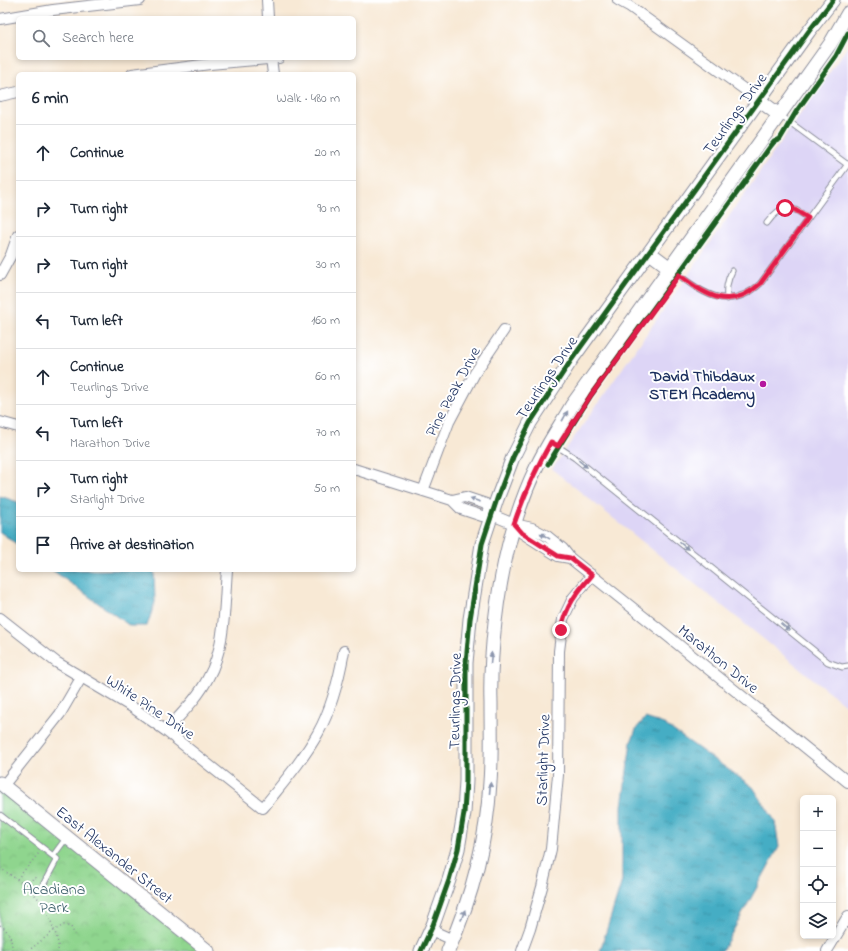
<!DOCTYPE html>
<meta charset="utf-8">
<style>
:root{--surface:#fff;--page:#f2f2f3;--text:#1f2937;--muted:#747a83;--line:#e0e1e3}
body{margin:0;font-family:"Indie Flower",sans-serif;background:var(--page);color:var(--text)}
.controls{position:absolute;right:12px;bottom:12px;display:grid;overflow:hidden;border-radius:6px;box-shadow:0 2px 6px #0003}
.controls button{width:36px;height:36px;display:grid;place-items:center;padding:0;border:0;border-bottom:1px solid var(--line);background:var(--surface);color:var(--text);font:20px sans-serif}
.stop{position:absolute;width:12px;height:12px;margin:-9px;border:3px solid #e11d48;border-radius:50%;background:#fff}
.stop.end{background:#e11d48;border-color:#fff;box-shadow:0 1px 4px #0008}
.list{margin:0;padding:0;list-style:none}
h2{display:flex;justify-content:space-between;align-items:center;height:52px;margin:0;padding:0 16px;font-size:17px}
h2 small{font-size:13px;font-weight:400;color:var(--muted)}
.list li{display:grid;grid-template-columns:26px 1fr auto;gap:12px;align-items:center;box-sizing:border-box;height:56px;padding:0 16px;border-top:1px solid var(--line)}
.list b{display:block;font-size:15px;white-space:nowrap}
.list p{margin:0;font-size:13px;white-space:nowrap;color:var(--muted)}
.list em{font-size:13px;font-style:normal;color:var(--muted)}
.icon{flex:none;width:22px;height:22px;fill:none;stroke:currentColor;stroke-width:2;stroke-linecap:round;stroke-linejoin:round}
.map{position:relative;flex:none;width:848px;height:951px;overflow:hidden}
.search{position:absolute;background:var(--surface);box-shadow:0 2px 6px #0003;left:16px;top:16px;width:340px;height:44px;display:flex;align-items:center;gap:10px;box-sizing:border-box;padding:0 14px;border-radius:6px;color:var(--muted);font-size:15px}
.panel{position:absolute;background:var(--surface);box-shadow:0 2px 6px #0003;left:16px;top:72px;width:340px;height:500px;border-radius:6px}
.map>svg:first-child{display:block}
.built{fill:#ddd5f6}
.park{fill:url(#park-crowns);stroke:#558276}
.water{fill:url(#water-ripples);stroke:#306e91}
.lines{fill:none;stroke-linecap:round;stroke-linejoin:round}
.service-casing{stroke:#8a8c9a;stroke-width:7}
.minor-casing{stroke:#8a8c9a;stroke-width:12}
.tertiary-casing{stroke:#8a8c9a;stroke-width:15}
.path{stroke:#8a8c9a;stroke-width:1.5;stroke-dasharray:1 3;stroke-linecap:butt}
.service{stroke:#fff;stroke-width:5}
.minor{stroke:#fff;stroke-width:10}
.tertiary{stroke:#fff;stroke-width:13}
.cycleway-casing{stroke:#fff;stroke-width:8}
.cycleway{stroke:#1b5e20;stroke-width:5}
.oneway{fill:#8d97ae}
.route{stroke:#e11d48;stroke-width:5}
.poi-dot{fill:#b5179e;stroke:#fff;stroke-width:1.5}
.labels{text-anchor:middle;stroke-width:4;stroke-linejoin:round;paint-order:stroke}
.street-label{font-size:16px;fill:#1b2f5e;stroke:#fff}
.poi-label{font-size:16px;font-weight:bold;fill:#1b2f5e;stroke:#fff;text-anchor:end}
.park-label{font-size:16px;fill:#3e616c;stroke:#fff}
</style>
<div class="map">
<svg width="848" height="951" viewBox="0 0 848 951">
<defs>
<pattern id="park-crowns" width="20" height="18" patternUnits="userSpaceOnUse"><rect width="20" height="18" fill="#8fd58e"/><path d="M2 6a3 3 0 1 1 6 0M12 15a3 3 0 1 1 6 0" fill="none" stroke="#7bb77d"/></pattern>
<pattern id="water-ripples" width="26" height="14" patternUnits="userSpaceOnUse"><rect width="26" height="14" fill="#45adc4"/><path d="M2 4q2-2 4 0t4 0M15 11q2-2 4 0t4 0" fill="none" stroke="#398da2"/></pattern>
</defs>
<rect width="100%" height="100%" fill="#fff"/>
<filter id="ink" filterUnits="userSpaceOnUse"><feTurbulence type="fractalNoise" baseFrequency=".025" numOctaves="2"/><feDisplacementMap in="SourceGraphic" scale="8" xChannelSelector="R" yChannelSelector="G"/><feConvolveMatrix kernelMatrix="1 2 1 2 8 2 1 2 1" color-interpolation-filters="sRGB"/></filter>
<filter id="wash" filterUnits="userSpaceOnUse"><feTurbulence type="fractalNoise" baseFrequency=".012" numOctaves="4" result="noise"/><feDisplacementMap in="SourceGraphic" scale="16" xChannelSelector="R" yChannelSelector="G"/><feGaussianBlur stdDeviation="0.9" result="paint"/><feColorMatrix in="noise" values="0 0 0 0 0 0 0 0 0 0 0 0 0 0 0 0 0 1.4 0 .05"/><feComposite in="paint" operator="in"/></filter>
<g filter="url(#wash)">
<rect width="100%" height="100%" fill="#f8e9d5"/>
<path class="built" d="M848 46V707L552 469Z"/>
<path class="park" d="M0 785 207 951H0Z"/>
<path class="water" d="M0 496 18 502V545L0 532Z
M52 570H154L155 602 147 626H130Z
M645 718 664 724 753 787 775 821 779 847 722 951H600L622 881V806L631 742 636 729Z"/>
</g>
<g filter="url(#ink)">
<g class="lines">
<defs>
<path id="service" d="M780 115 848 165
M767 223C781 204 790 204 808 218
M670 268C699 291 727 314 760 284L848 164
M727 299C726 288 727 281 732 271
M551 442 575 458 828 662 842 667 848 666
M0 815 53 856 67 837
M42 887 57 859 53 856"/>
<path id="minor" d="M267 0 268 18
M618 0 629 6 759 100
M0 19 53 10 140 0
M271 58 273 74
M132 74 210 64 279 58
M0 96 18 92
M0 275 11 255 18 235
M0 422 18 427
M354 469 452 500 465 497 486 504 492 515
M423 491 449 422 475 373 504 330
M452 500 461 509 482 516 492 515 514 524 532 528 547 536 563 549 570 558 659 629 848 782
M514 524 522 533 558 556 570 558
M0 618 56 662 132 707 166 731 263 808C282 784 303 760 318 733 332 708 339 679 344 651
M166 731C180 715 198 698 208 678 226 646 224 606 227 570
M3 786 60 714 81 678
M431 930 453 940
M522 951 530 929 542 887 551 849 558 775 559 651 563 619 573 598 592 575
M827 951 848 916"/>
<path id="tertiary" d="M759 100 779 115
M650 253 670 268
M0 783 208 951
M421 951 433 925 449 880 458 849 464 813 466 781V663L470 619 482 544 497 499 513 457 530 423 572 359 809 31 833 0
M448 951C472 897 487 840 490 782 492 756 491 729 491 703 490 676 492 649 495 622 501 569 513 516 536 468 546 446 560 426 572 405L830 44 848 13"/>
</defs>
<use href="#service" class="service-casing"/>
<use href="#minor" class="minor-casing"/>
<use href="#tertiary" class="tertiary-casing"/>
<path class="path" d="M0 868C27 886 42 895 53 927 56 935 59 942 58 951
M17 879 39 853
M27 886 34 877 37 879
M0 925C10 932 12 939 12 951
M28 951 55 930 64 925 71 927 75 935"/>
<use href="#service" class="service"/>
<use href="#minor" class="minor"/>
<use href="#tertiary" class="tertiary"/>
<defs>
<path id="cycleway" d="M548 464 591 395 770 147 774 142 780 139 796 112 836 56 848 33
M421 951 433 925 449 880 458 849 464 813 466 781V663L470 619 482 544 497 499 513 457 530 423 572 359 809 31 833 0"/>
</defs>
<use href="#cycleway" class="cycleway-casing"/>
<use href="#cycleway" class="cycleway"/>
</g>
<defs><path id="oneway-solid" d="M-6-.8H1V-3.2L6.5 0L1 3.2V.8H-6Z"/></defs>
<g class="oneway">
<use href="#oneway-solid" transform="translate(565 416) rotate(-61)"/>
<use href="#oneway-solid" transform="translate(583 464) rotate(39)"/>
<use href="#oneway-solid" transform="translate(475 500) rotate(-161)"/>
<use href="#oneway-solid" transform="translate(545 536) rotate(-149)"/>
<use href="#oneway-solid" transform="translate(684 546) rotate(39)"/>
<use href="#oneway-solid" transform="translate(785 627) rotate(39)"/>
<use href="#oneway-solid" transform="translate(491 658) rotate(-85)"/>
<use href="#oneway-solid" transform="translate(490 788) rotate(-85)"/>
<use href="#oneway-solid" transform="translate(463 915) rotate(-69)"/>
</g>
</g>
<g class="lines" filter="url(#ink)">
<path class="route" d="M561 630C565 607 577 592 592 575L570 558 558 556 522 533 514 524C524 495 536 468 551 442L558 446 591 395 679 275C706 296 730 311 760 284L808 218 792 208H785"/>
</g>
<circle class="poi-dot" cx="763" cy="384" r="4"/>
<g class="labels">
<g class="street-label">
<text transform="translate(734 113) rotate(-54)" y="6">Teurlings Drive</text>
<text transform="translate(546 377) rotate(-56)" y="6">Teurlings Drive</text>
<text transform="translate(452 391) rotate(-62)" y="6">Pine Peak Drive</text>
<text transform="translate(719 658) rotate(39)" y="6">Marathon Drive</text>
<text transform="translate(454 701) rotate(-89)" y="6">Teurlings Drive</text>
<text transform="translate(151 706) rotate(34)" y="6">White Pine Drive</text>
<text transform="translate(542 760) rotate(-88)" y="6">Starlight Drive</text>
<text transform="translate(115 854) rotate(39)" y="6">East Alexander Street</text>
</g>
<g class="poi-label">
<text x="755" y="381">David Thibdaux<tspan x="755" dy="18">STEM Academy</tspan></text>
</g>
<g class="park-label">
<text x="54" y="894">Acadiana<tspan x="54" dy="18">Park</tspan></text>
</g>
</g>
</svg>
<div class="controls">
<button>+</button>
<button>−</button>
<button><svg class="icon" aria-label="locate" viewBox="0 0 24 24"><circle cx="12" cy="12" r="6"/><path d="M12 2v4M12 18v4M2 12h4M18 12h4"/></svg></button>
<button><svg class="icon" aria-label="layers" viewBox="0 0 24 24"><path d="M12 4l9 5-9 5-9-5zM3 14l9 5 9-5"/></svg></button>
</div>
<div class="stop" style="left:785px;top:208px"></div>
<div class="stop end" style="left:561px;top:630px"></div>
<div class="search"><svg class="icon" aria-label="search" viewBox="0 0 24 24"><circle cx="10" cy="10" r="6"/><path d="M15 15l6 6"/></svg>Search here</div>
<section class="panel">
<h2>6 min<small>Walk · 480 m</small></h2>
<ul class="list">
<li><svg class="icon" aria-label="ahead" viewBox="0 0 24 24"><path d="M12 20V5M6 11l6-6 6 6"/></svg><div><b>Continue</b></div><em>20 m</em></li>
<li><svg class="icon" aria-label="right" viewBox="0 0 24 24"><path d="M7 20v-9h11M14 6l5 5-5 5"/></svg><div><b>Turn right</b></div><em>90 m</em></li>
<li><svg class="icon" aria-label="right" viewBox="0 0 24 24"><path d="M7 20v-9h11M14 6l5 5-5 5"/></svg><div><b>Turn right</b></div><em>30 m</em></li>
<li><svg class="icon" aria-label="left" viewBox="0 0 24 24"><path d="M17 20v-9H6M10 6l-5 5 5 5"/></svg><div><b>Turn left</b></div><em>160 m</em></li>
<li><svg class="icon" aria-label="ahead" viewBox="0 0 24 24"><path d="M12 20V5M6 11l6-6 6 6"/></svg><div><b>Continue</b><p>Teurlings Drive</p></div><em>60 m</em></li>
<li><svg class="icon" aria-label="left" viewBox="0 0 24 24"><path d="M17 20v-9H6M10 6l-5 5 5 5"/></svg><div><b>Turn left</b><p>Marathon Drive</p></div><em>70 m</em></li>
<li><svg class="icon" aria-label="right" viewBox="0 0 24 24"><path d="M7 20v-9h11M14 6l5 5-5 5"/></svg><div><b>Turn right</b><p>Starlight Drive</p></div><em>50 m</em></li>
<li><svg class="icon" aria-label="arrive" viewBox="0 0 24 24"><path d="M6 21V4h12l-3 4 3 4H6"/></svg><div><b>Arrive at destination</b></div></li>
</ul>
</section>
</div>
